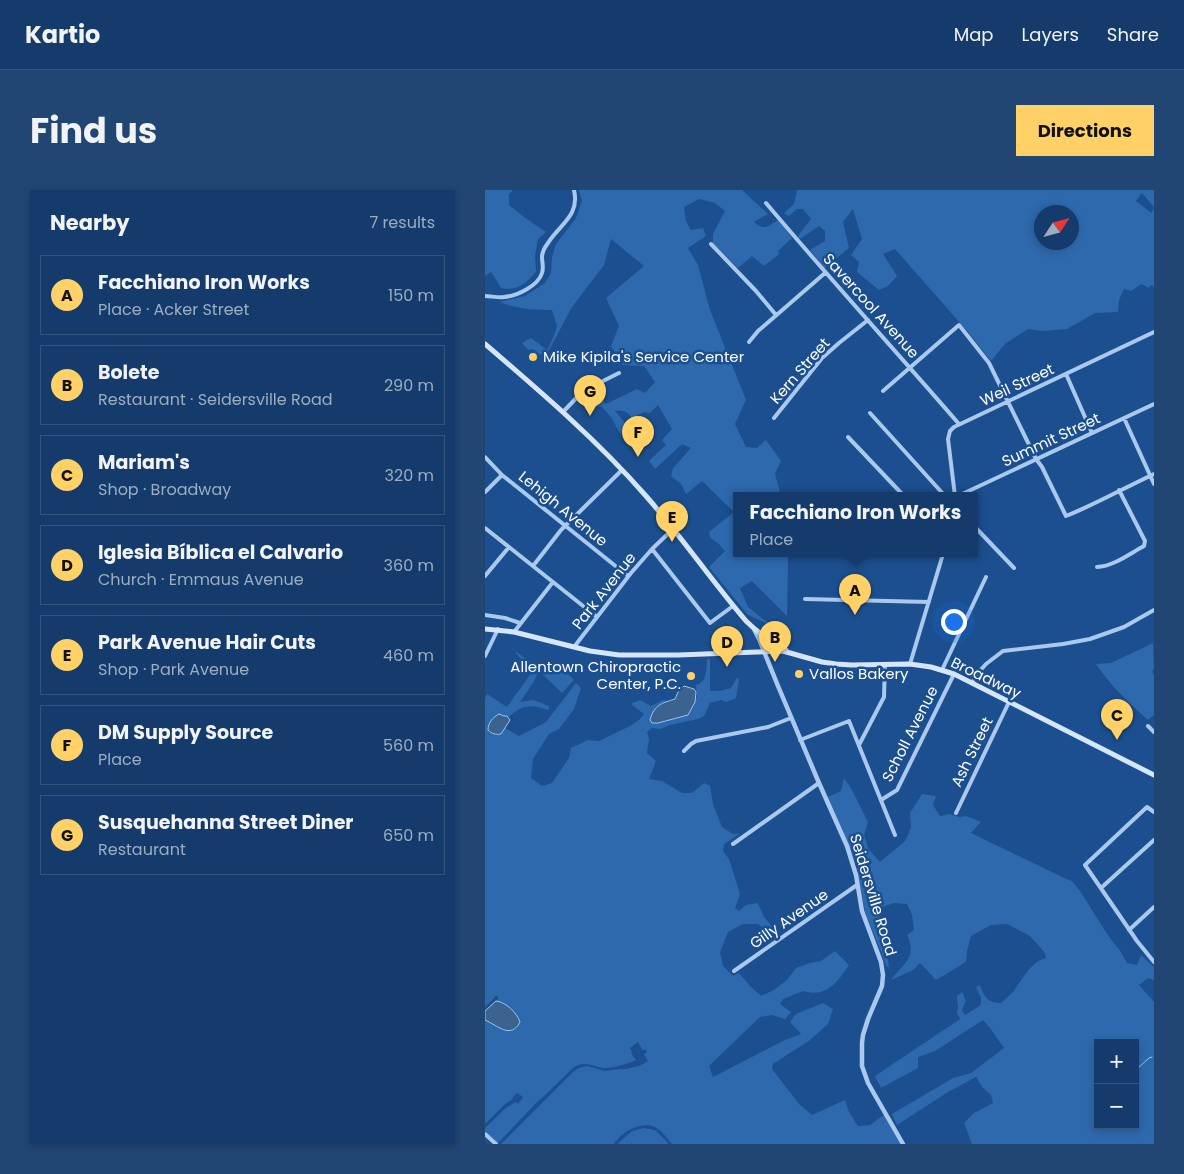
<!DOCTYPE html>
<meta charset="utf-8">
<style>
:root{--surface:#143b6b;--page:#214673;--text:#f1f3f6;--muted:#9dadc1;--line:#33557e;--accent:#ffd166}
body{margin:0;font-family:Poppins,sans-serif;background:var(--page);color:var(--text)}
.controls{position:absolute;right:15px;bottom:15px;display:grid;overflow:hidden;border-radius:0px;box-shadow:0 2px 8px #0003}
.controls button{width:45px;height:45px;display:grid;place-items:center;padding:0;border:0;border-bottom:1px solid var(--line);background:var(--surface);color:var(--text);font:25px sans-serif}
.compass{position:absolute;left:549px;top:15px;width:45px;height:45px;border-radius:50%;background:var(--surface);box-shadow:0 2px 8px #0003;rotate:54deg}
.you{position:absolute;left:468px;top:431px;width:18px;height:18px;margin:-12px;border:4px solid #fff;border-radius:50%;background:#1a73e8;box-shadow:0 0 0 8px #1a73e833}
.badge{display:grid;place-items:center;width:32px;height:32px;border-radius:50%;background:var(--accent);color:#111;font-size:16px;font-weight:700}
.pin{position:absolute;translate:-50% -41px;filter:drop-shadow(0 1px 2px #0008)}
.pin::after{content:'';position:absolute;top:26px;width:18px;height:15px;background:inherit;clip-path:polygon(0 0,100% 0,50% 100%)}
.popup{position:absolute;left:248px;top:302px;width:245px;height:65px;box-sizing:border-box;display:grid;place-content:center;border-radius:0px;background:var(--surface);filter:drop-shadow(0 1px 4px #0005);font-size:16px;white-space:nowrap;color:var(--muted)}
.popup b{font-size:19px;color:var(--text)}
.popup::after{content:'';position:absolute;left:50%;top:100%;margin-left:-10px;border:10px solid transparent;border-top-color:var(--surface)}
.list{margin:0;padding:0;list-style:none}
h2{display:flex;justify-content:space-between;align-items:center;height:65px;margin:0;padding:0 20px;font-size:21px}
h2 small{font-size:16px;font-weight:400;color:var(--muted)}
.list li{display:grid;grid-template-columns:32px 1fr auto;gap:15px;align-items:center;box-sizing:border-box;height:80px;margin:0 10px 10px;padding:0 10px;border:1px solid var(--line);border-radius:0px}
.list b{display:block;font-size:19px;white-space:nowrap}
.list p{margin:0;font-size:16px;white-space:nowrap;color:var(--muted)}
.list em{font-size:16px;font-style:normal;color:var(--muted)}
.map{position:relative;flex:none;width:669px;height:954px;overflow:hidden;border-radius:0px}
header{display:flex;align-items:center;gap:30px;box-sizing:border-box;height:70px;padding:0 25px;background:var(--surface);border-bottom:1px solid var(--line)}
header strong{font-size:24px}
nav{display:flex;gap:28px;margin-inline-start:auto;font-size:18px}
.intro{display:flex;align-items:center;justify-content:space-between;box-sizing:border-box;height:120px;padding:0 30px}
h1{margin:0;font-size:35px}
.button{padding:12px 22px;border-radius:0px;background:var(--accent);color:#111;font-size:18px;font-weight:700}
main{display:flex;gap:30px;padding:0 30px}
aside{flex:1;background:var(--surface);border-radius:0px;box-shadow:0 2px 8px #0003}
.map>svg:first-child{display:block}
.green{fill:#2e69ad;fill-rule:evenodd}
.water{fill:#3c6290;stroke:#9cc4f0}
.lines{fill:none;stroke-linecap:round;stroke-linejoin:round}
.stream{stroke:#9cc4f0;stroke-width:1}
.minor{stroke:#a9c9ee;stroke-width:4}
.tertiary{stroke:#a9c9ee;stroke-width:4.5}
.secondary{stroke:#d6e6fa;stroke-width:5}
.poi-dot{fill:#ffd166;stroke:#1b4f8f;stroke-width:2}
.labels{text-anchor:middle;stroke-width:5;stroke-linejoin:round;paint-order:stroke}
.street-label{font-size:15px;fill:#fff;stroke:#1b4f8f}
.poi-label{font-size:15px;fill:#fff;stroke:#1b4f8f;text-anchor:start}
</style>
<header>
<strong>Kartio</strong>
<nav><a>Map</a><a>Layers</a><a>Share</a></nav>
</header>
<div class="intro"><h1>Find us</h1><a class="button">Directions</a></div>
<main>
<aside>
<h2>Nearby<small>7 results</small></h2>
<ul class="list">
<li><span class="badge">A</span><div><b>Facchiano Iron Works</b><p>Place · Acker Street</p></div><em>150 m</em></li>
<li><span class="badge">B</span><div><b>Bolete</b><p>Restaurant · Seidersville Road</p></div><em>290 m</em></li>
<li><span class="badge">C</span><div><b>Mariam's</b><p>Shop · Broadway</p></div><em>320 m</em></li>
<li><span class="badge">D</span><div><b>Iglesia Bíblica el Calvario</b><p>Church · Emmaus Avenue</p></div><em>360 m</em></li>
<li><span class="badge">E</span><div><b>Park Avenue Hair Cuts</b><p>Shop · Park Avenue</p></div><em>460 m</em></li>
<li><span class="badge">F</span><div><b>DM Supply Source</b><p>Place</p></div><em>560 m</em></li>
<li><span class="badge">G</span><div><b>Susquehanna Street Diner</b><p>Restaurant</p></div><em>650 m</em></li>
</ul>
</aside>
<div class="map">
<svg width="669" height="954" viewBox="0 0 669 954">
<rect width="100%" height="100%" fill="#1b4f8f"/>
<path class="green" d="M0 0H28L24 4V15L39 27 61 42 53 49 50 66 51 82C41 93 32 102 16 98L6 82 0 86Z
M94 0H257L283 24 270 31 269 32C280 41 282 37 293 30L307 48 293 61 294 64 279 76 267 66 253 78 228 53V44L240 21 230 13 214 9 199 17 201 31 206 40 218 38 221 46 203 58 213 75 225 120 261 210 250 234 261 257 272 258 281 250 296 271 290 284 296 306H251V364H300L303 368 302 426 267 391 255 398 263 417 287 436 263 425 224 377 240 361 233 353 225 348 224 342 249 322 217 291 201 304 196 294 186 286 188 278 206 258 197 254 170 279 164 271 181 255 177 250 187 239 173 215 165 223 159 222 147 229C143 221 139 220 130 221L140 233 136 245 126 227 117 217 108 216 93 212 108 199 121 214 152 199 160 203 170 192 159 176 138 175 126 156 134 136 121 108 159 76 126 49 119 75 87 117 60 168 48 159 43 160 37 153 46 148 62 160 68 148 72 136 67 120C49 120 31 119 15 112L40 106 60 93 66 83 67 67 71 54 91 28 97 11Z
M312 0H669V17L657 3 651 11 666 23 669 18V96L666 95 664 98 656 94 646 101 639 99 634 110 633 122 610 123 582 139 558 141 543 139 520 154 506 171 483 142 410 59 398 64 412 86 403 96 394 100 372 82 374 72 366 65 377 49 368 19 358 32 364 58 340 78 325 60 340 51V41L334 36 315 49 313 46 326 29 318 19H312L304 26 299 23 309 14ZM556 22H586V52H556Z
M668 453 669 479 667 481 669 485V525L663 530C644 513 625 495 611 474L626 473Z
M30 462 33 463 44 471 57 474 76 477 89 490 77 503 54 481 48 493 35 512 48 510 64 516V520C44 514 39 514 23 527L22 526 16 544 20 538 34 546 61 532 91 493 96 498 89 519 74 539 64 544 48 569 46 588 57 596 67 593 84 568 86 558 103 550 114 551 145 536 154 530 159 524 146 514 155 510 166 516 178 510 184 511 177 513 168 533H173L203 525 212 507 211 495C223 491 221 480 222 469H225V501H234L246 498 252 488 254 489 251 508 241 512 236 510 225 513 219 526 213 529 185 535 175 539 167 538 162 542 164 549 162 563 171 571 164 589 177 591 197 603H207L219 593 225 596 228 614 237 637 248 644 256 643 239 654 238 661 244 669 255 704 250 718 254 721 261 715 273 713 279 727 292 742 287 745 273 734H258L243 742 235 762 238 776 248 786 254 783 266 797 276 806 289 800 302 790 311 778 325 773 336 771 350 761 364 775C352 793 341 808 318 801L298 809 295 814 306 822 300 829 287 825 275 827 224 876 228 887 300 850 316 844 305 832 311 824 338 813 348 819 343 834 325 850 288 874 287 879 315 915 327 925 360 910 364 922 373 936 385 935 399 925 415 954H187C182 948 177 941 170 937 160 932 145 938 137 945 134 947 131 951 129 954H16L88 882 94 878 102 876 120 881 135 879H141L154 876 163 871 159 864 162 862 160 859 158 861 153 852 145 858 147 862 146 863 151 870C142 874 130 878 120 878 108 877 100 870 89 877L55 910 56 908 13 953 0 942V938L21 918 31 912 33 914 38 907 32 903 27 908 28 909 20 914 0 934V820L13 809V806H10V807L0 817V508L2 504 22 517 47 482Z
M359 588 367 600 383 632 379 645 384 660 395 672 420 651 426 638 425 623 437 604 451 606 448 615 455 626 465 624 474 627 481 626 496 632 486 643 579 688 587 691 595 701 622 744 636 762 642 773 652 775 656 765 669 777V790L663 788 654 795 669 812V954H487L479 933 489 923 508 913 506 905 498 898 491 887 463 902 412 935 407 924 468 888 486 883 519 858 505 838 498 830 450 861 433 867V878L396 898 390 886 475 829 472 823 473 817 472 806 477 802 481 811 477 820 480 825 496 815V808L491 797 495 795C499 806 502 813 516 813 520 809 524 806 528 802 538 789 544 773 561 768L560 763 545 746 522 734 506 735 486 746 482 761 481 772 451 790 435 773 428 780 406 790C418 774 433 767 422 745L429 740 427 725 422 714 409 713 397 717 394 725 399 734 403 747 400 760 403 771 404 777H402L380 722 371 673 343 607 356 601ZM613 853H650V935H613Z
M159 938 170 940 184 954H132L147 941Z"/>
<path class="water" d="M199 496 209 499 211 502 210 512 203 525 173 533H167L165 530C169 515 177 513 190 509L193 502Z
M14 524 19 526H22L25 530 16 544C11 545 7 544 3 540 3 533 8 527 14 524Z
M11 811C21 812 32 823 35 832 26 850 12 835 0 830V821Z"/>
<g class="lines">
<path class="stream" d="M652 879 664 868 667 867"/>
<path class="minor" d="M281 13C344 88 410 160 474 234
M226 54 271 101 291 125
M0 106C6 106 13 108 19 107 32 106 53 96 57 83 59 77 57 73 57 67 57 62 60 57 63 53 75 34 95 26 89 0
M264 152 273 141 340 83
M581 184 607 243
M398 201 474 135 504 173 551 269 557 277 581 326C611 314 639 298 669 284
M78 222 98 201 134 183
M385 223 460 306
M289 228 337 168 354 153 383 130
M639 228 669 294
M363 247 419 306
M0 267 17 285 143 386
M0 302 17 285
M470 306 463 249 465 241 469 237 669 142
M473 306 669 214
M489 336 529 378
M0 338 112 427
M167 359 225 433 248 416
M48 376 76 340 137 280
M612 377C629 376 644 364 659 356L660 351 634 300
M0 386 24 357
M320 409 444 412
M0 425 20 428 35 433
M29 442 68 392
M89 457 146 383 167 359 188 339
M0 466 13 439
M425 474 458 364
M457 480 501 387
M487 493 492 484 501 474 518 461 578 454 605 449 639 437 669 420
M663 536 669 542
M315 550 364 531 410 645
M374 555 399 507 400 474
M199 561 206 554 211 551 283 537 306 528
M396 610 412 600 469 484
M669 622 662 617 600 675 652 751 669 772
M471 623 524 512
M248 654 334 593
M616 698 669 650
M644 740 669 717
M249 781 372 695
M0 944 11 954"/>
<path class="tertiary" d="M269 439 274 449 293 496 334 593 362 656 371 685 377 721 396 772 398 785 397 796 383 829 378 845 377 853V876L383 893 418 954"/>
<path class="secondary" d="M0 154C56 202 112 250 161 306 196 346 226 390 261 431 273 443 286 452 301 460
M0 439 29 442 105 461 134 465H193L298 461 337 472 351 474 367 475 425 474 446 477 469 484 669 585"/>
</g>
<g class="poi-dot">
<circle cx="48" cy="167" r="5"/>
<circle cx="314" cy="484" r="5"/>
<circle cx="206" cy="486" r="5"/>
</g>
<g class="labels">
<g class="street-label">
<text transform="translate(386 116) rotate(48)" y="5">Savercool Avenue</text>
<text transform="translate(315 181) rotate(-49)" y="5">Kern Street</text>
<text transform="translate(532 195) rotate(-25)" y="5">Weil Street</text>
<text transform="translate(566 250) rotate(-25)" y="5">Summit Street</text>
<text transform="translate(78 319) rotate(39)" y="5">Lehigh Avenue</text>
<text transform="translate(119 401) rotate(-52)" y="5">Park Avenue</text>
<text transform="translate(501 488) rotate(26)" y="5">Broadway</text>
<text transform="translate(425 544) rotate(-63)" y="5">Scholl Avenue</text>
<text transform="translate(487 562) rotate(-64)" y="5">Ash Street</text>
<text transform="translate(388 705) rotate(73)" y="5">Seidersville Road</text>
<text transform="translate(304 729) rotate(-35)" y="5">Gilly Avenue</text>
</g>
<g class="poi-label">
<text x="58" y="172">Mike Kipila's Service Center</text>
<text x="196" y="482" text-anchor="end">Allentown Chiropractic<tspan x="196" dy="17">Center, P.C.</tspan></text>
<text x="324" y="489">Vallos Bakery</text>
</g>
</g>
</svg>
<div class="controls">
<button>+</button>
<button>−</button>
</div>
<svg class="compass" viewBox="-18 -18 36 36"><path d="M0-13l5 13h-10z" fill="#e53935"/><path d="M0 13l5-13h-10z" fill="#9dadc1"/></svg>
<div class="you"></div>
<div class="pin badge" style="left:370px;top:425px">A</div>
<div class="popup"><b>Facchiano Iron Works</b>Place</div>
<div class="pin badge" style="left:290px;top:472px">B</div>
<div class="pin badge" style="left:632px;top:550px">C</div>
<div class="pin badge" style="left:242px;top:477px">D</div>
<div class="pin badge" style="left:187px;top:352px">E</div>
<div class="pin badge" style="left:153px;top:267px">F</div>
<div class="pin badge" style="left:105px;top:226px">G</div>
</div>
</main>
